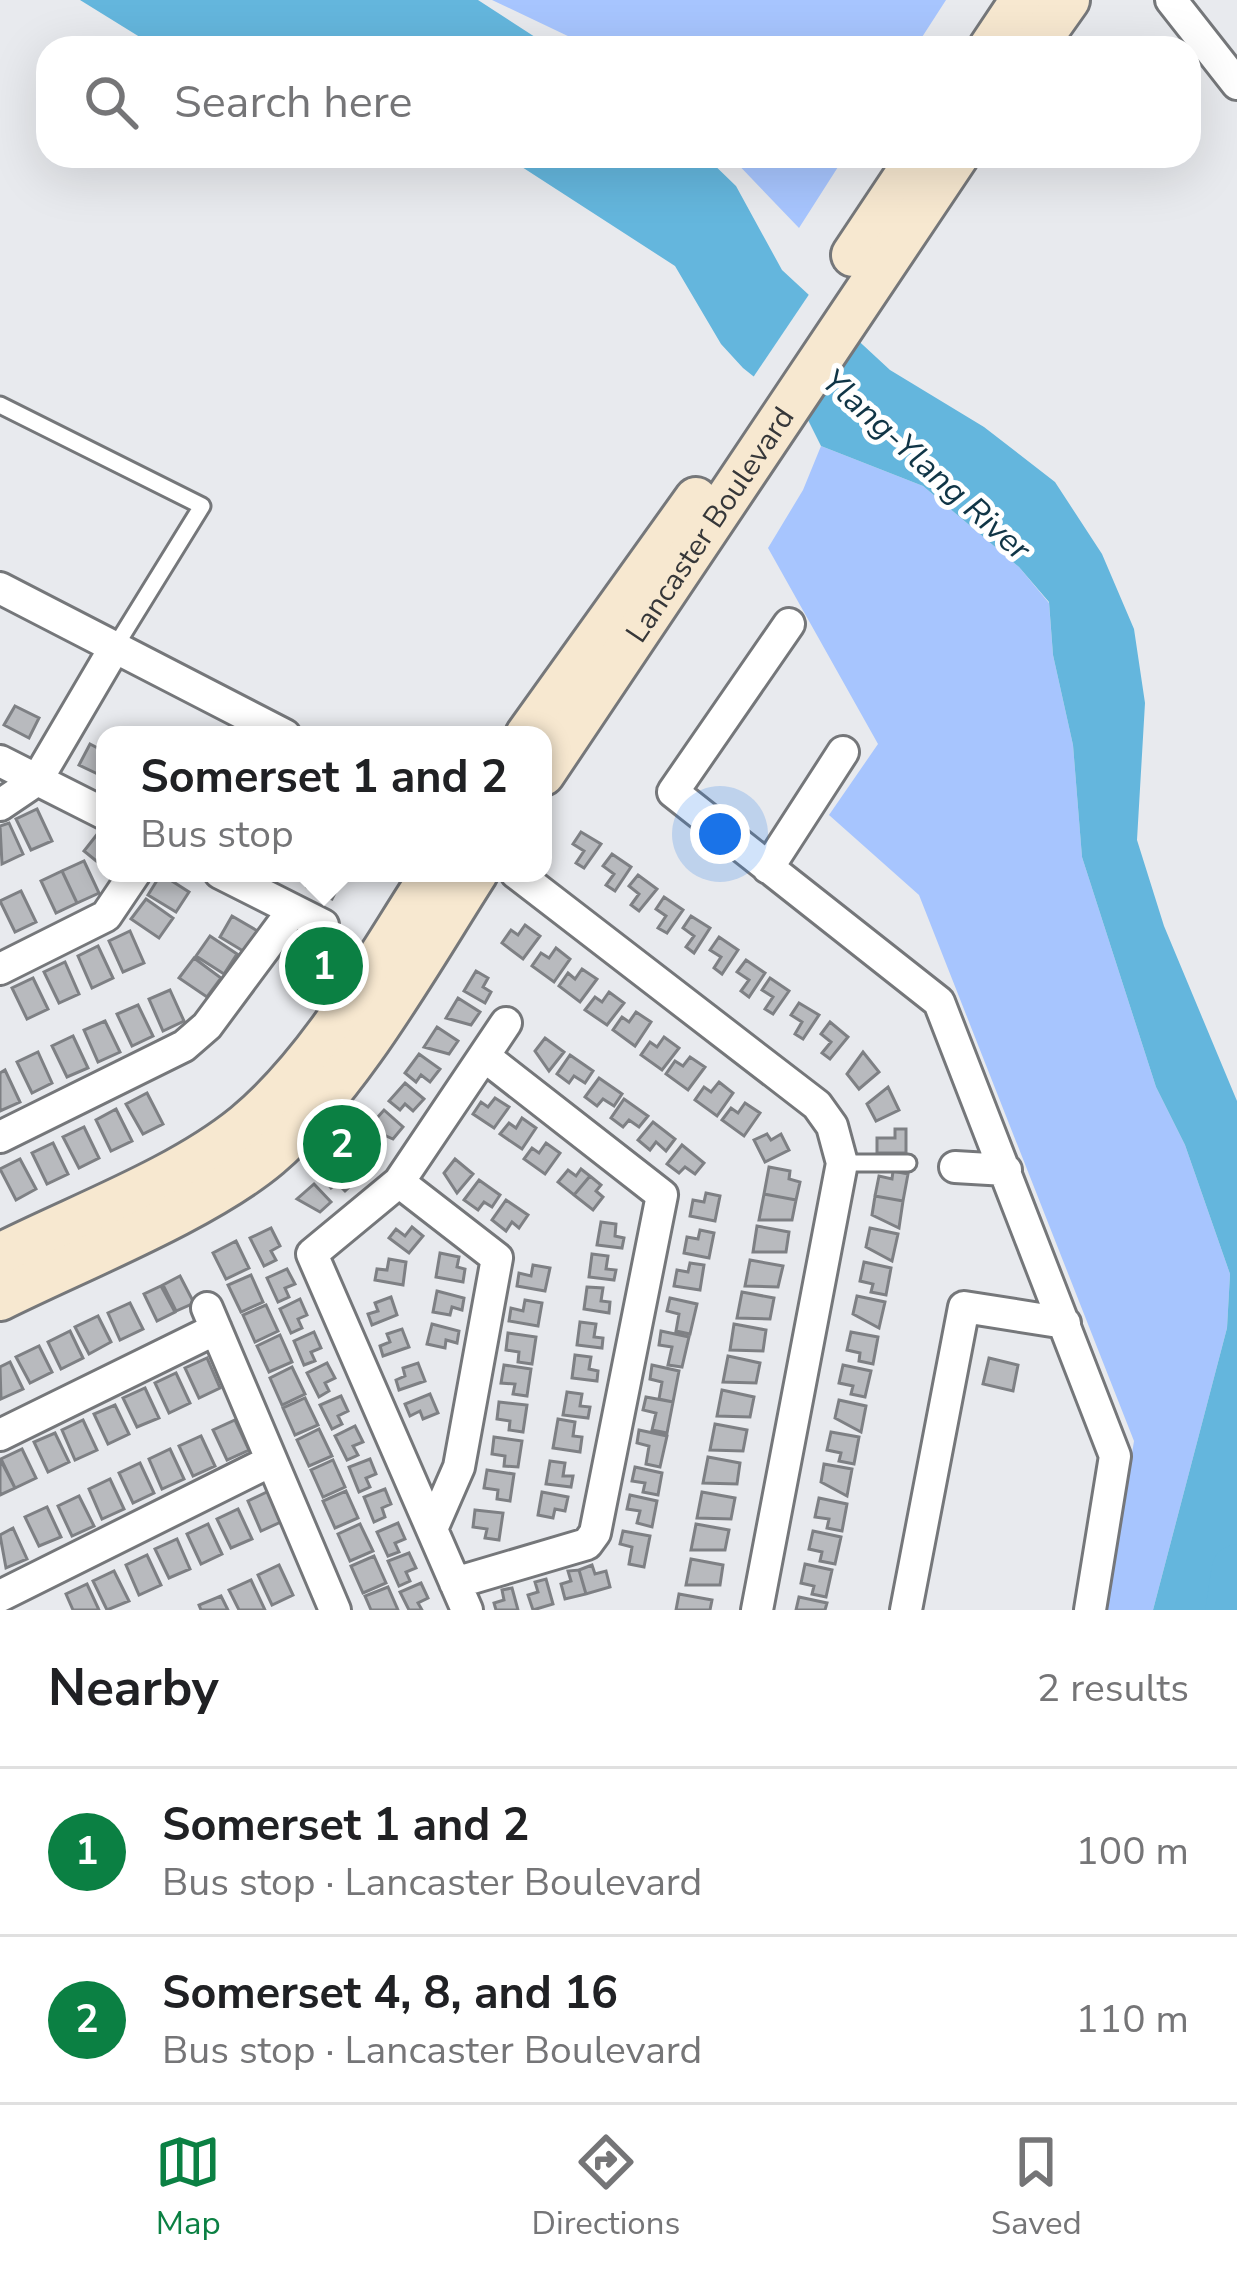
<!DOCTYPE html>
<meta charset="utf-8">
<style>
:root{--surface:#fff;--page:#f2f2f2;--text:#202124;--muted:#757577;--line:#e0e0e0;--accent:#0b8043}
body{margin:0;font-family:"Nunito Sans",sans-serif;background:var(--page);color:var(--text)}
.you{position:absolute;left:720px;top:834px;width:42px;height:42px;margin:-30px;border:9px solid #fff;border-radius:50%;background:#1a73e8;box-shadow:0 0 0 18px #1a73e833}
.badge{display:grid;place-items:center;width:78px;height:78px;border-radius:50%;background:var(--accent);color:#fff;font-size:39px;font-weight:700}
.pin{position:absolute;translate:-50% -50%;border:6px solid #fff;box-shadow:0 3px 12px #0006}
.popup{position:absolute;left:96px;top:726px;width:456px;height:156px;box-sizing:border-box;display:grid;place-content:center;border-radius:24px;background:var(--surface);filter:drop-shadow(0 3px 9px #0005);font-size:39px;white-space:nowrap;color:var(--muted)}
.popup b{font-size:45px;color:var(--text)}
.popup::after{content:'';position:absolute;left:50%;top:100%;margin-left:-24px;border:24px solid transparent;border-top-color:var(--surface)}
.list{margin:0;padding:0;list-style:none}
h2{display:flex;justify-content:space-between;align-items:center;height:156px;margin:0;padding:0 48px;font-size:51px}
h2 small{font-size:39px;font-weight:400;color:var(--muted)}
.list li{display:grid;grid-template-columns:78px 1fr auto;gap:36px;align-items:center;box-sizing:border-box;height:168px;padding:0 48px;border-top:3px solid var(--line)}
.list b{display:block;font-size:45px;white-space:nowrap}
.list p{margin:0;font-size:39px;white-space:nowrap;color:var(--muted)}
.list em{font-size:39px;font-style:normal;color:var(--muted)}
.icon{flex:none;width:66px;height:66px;fill:none;stroke:currentColor;stroke-width:2;stroke-linecap:round;stroke-linejoin:round}
.map{position:relative;flex:none;width:1237px;height:1610px;overflow:hidden}
.search{position:absolute;background:var(--surface);box-shadow:0 12px 48px #0002;left:36px;right:36px;top:36px;height:132px;display:flex;align-items:center;gap:30px;box-sizing:border-box;padding:0 42px;border-radius:36px;color:var(--muted);font-size:45px}
.sheet{height:492px;background:var(--surface)}
nav{display:flex;justify-content:space-around;align-items:center;box-sizing:border-box;height:168px;border-top:3px solid var(--line);background:var(--surface);font-size:33px;color:var(--muted)}
nav a{display:grid;justify-items:center;gap:6px}
nav .on{color:var(--accent)}
.map>svg:first-child{display:block}
.green{fill:#a7c5fe}
.water{fill:#64b6dd}
.pier{fill:#e8eaee}
.lines{fill:none;stroke-linecap:round;stroke-linejoin:round}
.river{stroke:#64b6dd;stroke-width:51}
.building{fill:#b8babe;stroke:#7e8084;stroke-width:3}
.service-casing{stroke:#75777a;stroke-width:21}
.minor-casing{stroke:#75777a;stroke-width:36}
.secondary-casing{stroke:#75777a;stroke-width:48}
.service{stroke:#fff;stroke-width:15}
.minor{stroke:#fff;stroke-width:30}
.secondary{stroke:#f7e8d0;stroke-width:42}
.labels{text-anchor:middle;stroke-width:10;stroke-linejoin:round;paint-order:stroke}
.street-label{font-size:30px;fill:#363739;stroke:#fff}
.water-label{font-size:33px;font-style:italic;fill:#103546;stroke:#fff}
</style>
<div class="map">
<svg width="1237" height="1610" viewBox="0 0 1237 1610">
<rect width="100%" height="100%" fill="#e8eaee"/>
<path class="green" d="M492 0H946L915 48H593Z
M730 156H845L799 228Z
M821 446 923 486 1019 567 1049 603 1053 655 1073 745 1082 857 1156 1087 1185 1145 1230 1274 1227 1328 1153 1610H1107L1134 1441 919 895 829 815 878 744 768 548 803 490Z"/>
<path class="water" d="M80 0H478L552 48H169L143 39Z
M505 156H705L736 186 782 270 890 370 984 427 1055 482 1102 554 1134 629 1145 703 1137 840 1164 926 1237 1101V1576L1228 1610H1153L1227 1328 1230 1274 1185 1145 1156 1087 1082 857 1073 745 1053 655 1049 602 1019 567 923 486 821 446 808 420 743 368 721 344 675 266Z"/>
<path class="pier" d="M812 290 854 328 797 419 750 382Z"/>
<g class="lines">
<path class="river" d="M1231 1610 1237 1570"/>
</g>
<path class="building" d="M15 706 39 718 29 738 4 725Z
M90 744 105 752 104 777 79 765Z
M37 809 52 841 31 850 16 819Z
M9 823 23 854 2 864 0 826Z
M99 832 105 837V868L84 851Z
M581 832 601 844 584 868 576 863 584 851 573 844Z
M612 854 631 867 615 891 606 885 614 874 603 866Z
M84 861 99 893 77 903 62 871Z
M62 871 77 903 56 913 41 881Z
M314 873 342 879 332 899 307 887Z
M161 874 189 892 176 912 148 895Z
M638 875 657 889 639 911 631 905 639 894 629 886Z
M21 891 36 922 15 932 0 901Z
M664 897 683 910 667 933 658 928 666 916 656 909Z
M146 899 173 918 159 938 131 919Z
M232 916 261 933 248 954 220 937Z
M691 916 710 928 694 953 686 947 694 936 683 928Z
M525 925 540 936 523 959 502 943 511 930 518 935Z
M130 931 144 963 123 972 109 941Z
M210 936 237 954 224 974 196 956Z
M719 937 738 950 722 974 714 968 721 957 710 950Z
M98 946 113 978 92 988 78 956Z
M556 948 570 959 554 982 532 966 541 953 549 958Z
M194 958 221 978 207 997 179 978Z
M746 960 765 973 749 997 741 991 749 980 737 972Z
M65 962 79 994 59 1003 44 972Z
M582 969 597 979 580 1002 559 986 568 973 575 979Z
M476 971 488 978 483 987 491 992 485 1003 464 991Z
M33 978 48 1009 27 1019 12 988Z
M770 978 789 991 773 1014 765 1009 773 997 762 990Z
M170 990 184 1021 163 1031 149 999Z
M609 992 624 1003 607 1025 585 1010 595 997 602 1002Z
M458 998 480 1012 471 1025 446 1018Z
M799 1003 819 1015 803 1039 795 1034 802 1022 791 1015Z
M138 1005 153 1036 132 1046 117 1014Z
M636 1012 651 1022 635 1046 613 1030 622 1017 629 1022Z
M105 1021 120 1052 98 1062 84 1030Z
M830 1022 848 1037 830 1059 822 1053 831 1042 821 1034Z
M437 1027 458 1041 449 1054 424 1047Z
M73 1036 88 1068 67 1077 52 1046Z
M664 1037 679 1048 662 1070 641 1055 650 1042 657 1047Z
M545 1038 564 1052 549 1071 535 1051Z
M38 1052 52 1083 32 1093 17 1062Z
M863 1052 879 1072 859 1089 847 1074Z
M419 1054 440 1069 430 1082 421 1075 416 1082 405 1073Z
M570 1055 593 1071 585 1083 574 1076 569 1083 557 1074Z
M690 1057 705 1067 688 1090 666 1074 675 1061 683 1066Z
M5 1070 20 1102 0 1111V1073Z
M599 1078 622 1094 614 1106 603 1099 597 1106 585 1097Z
M719 1082 733 1093 717 1116 695 1100 704 1087 711 1092Z
M405 1083 424 1099 413 1111 405 1104 400 1110 389 1101Z
M888 1087 899 1110 876 1121 867 1104Z
M147 1093 163 1124 143 1134 126 1104Z
M495 1098 509 1107 494 1128 473 1114 481 1102 488 1107Z
M624 1099 648 1116 639 1127 629 1120 623 1127 611 1118Z
M745 1103 760 1113 744 1136 722 1120 731 1108 738 1113Z
M116 1109 132 1141 111 1151 96 1120Z
M384 1110 403 1127 393 1139 368 1128Z
M522 1118 536 1128 522 1149 500 1134 509 1123 516 1128Z
M653 1122 675 1139 666 1151 656 1142 650 1150 638 1140Z
M84 1127 99 1158 79 1168 63 1137Z
M895 1129H906V1153H877V1138H895Z
M767 1134 771 1140 781 1134 789 1150 765 1162 754 1140Z
M363 1138 382 1154 371 1167 347 1156Z
M53 1143 68 1174 47 1184 32 1153Z
M546 1143 560 1153 545 1174 524 1159 532 1148 539 1153Z
M682 1145 704 1163 695 1174 685 1167 679 1173 667 1164Z
M20 1159 36 1189 16 1200 0 1169Z
M455 1159 473 1174 457 1193 444 1173Z
M340 1162 357 1180 345 1191 337 1183 331 1188 322 1177Z
M769 1167 790 1171 789 1179 800 1182 796 1200 764 1194Z
M581 1169 590 1176 574 1195 558 1182 568 1170 576 1176Z
M893 1171 908 1174 903 1201 875 1196 879 1176 892 1179Z
M590 1176 601 1185 596 1191 603 1197 593 1210 574 1195Z
M479 1180 500 1195 492 1207 484 1202 478 1210 464 1200Z
M314 1184 331 1202 320 1212 297 1199Z
M706 1193 720 1196 715 1221 690 1216 693 1200 704 1202Z
M764 1194 796 1200 792 1220H759Z
M875 1196 903 1201 899 1228 872 1215Z
M506 1200 528 1215 519 1228 512 1222 506 1231 492 1220Z
M601 1222 616 1224 615 1236 624 1238 622 1248 597 1245Z
M757 1226 789 1232 786 1252H753Z
M412 1227 423 1236 409 1253 389 1238 396 1229 405 1236Z
M271 1228 280 1246 271 1251 276 1260 264 1266 250 1238Z
M870 1228 898 1234 892 1261 866 1247Z
M700 1230 714 1233 709 1258 684 1253 687 1237 698 1239Z
M236 1241 249 1268 226 1279 213 1253Z
M440 1253 459 1257 457 1267 465 1269 463 1282 436 1277Z
M592 1254 608 1256 606 1269 616 1270 614 1280 589 1277Z
M389 1259 406 1262 403 1285 375 1280 377 1269 387 1270Z
M750 1260 783 1266 778 1287 745 1286Z
M864 1262 891 1268 886 1295 871 1292 873 1284 860 1281Z
M690 1263 704 1265 700 1290 674 1286 677 1270 688 1272Z
M533 1265 550 1268 545 1291 517 1286 519 1273 531 1276Z
M287 1269 295 1284 285 1288 289 1297 278 1302 267 1278Z
M251 1275 263 1302 241 1312 228 1285Z
M180 1276 194 1303 176 1311 163 1285Z
M161 1286 175 1312 157 1321 144 1294Z
M587 1287 603 1288 601 1301 610 1302 609 1313 584 1309Z
M437 1291 464 1298 462 1310 452 1307 450 1315 433 1312Z
M742 1292 774 1298 770 1319 737 1318Z
M857 1296 885 1302 879 1328 853 1314Z
M391 1297 397 1315 372 1325 368 1314 378 1311 375 1303Z
M670 1298 697 1304 690 1334 676 1331 679 1314 667 1311Z
M300 1299 307 1315 298 1319 302 1328 291 1333 280 1309Z
M525 1300 542 1303 538 1326 509 1321 511 1308 523 1311Z
M130 1303 143 1329 120 1340 108 1313Z
M266 1305 278 1331 255 1342 243 1315Z
M98 1316 111 1342 89 1354 75 1327Z
M580 1322 596 1324 594 1337 603 1338 602 1348 577 1345Z
M432 1324 459 1331 457 1343 446 1340 445 1348 427 1344Z
M734 1324 766 1330 763 1351 730 1350Z
M402 1329 409 1347 383 1356 380 1346 390 1342 387 1334Z
M70 1331 83 1358 61 1369 48 1342Z
M661 1331 689 1337 682 1367 668 1365 672 1347 659 1345Z
M314 1332 321 1348 311 1352 315 1361 304 1365 294 1341Z
M851 1332 878 1337 873 1364 859 1361 860 1353 847 1350Z
M508 1333 536 1337 532 1364 518 1362 519 1352 506 1350Z
M280 1335 292 1362 269 1372 257 1346Z
M39 1346 52 1372 30 1383 16 1357Z
M575 1355 591 1357 589 1369 598 1371 597 1381 572 1378Z
M728 1356 760 1363 756 1383 723 1382Z
M207 1358 220 1388 199 1398 185 1368Z
M989 1358 1018 1365 1013 1391 983 1384Z
M10 1362 23 1389 1 1399 0 1367Z
M327 1363 335 1378 325 1383 329 1391 319 1397 307 1373Z
M418 1363 425 1381 399 1390 396 1380 405 1376 403 1368Z
M504 1365 531 1369 527 1396 513 1394 515 1384 501 1383Z
M652 1365 679 1371 673 1402 659 1399 662 1382 650 1379Z
M843 1365 871 1371 865 1397 851 1394 853 1386 839 1383Z
M292 1367 305 1394 282 1405 270 1378Z
M176 1373 190 1403 169 1413 155 1383Z
M145 1388 159 1418 137 1427 123 1398Z
M722 1390 754 1397 750 1417 717 1416Z
M567 1392 582 1394 580 1406 590 1407 588 1418 563 1415Z
M430 1394 438 1413 423 1419 420 1411 410 1416 405 1404Z
M341 1396 348 1411 338 1416 342 1424 332 1429 320 1405Z
M646 1397 673 1402 667 1433 652 1430 656 1413 643 1410Z
M305 1398 318 1425 295 1435 283 1408Z
M839 1400 866 1406 861 1432 835 1418Z
M499 1402 527 1405 523 1432 509 1430 510 1421 497 1419Z
M115 1405 129 1434 108 1444 94 1414Z
M558 1419 575 1422 573 1436 582 1437 580 1452 553 1448Z
M83 1420 97 1450 75 1460 62 1430Z
M235 1420 249 1450 227 1460 213 1430Z
M715 1424 747 1430 743 1451 710 1450Z
M355 1426 363 1442 353 1446 358 1455 347 1460 335 1436Z
M319 1429 332 1456 309 1466 297 1440Z
M639 1430 667 1436 660 1467 646 1464 649 1446 637 1443Z
M831 1432 859 1437 854 1464 839 1461 841 1453 827 1450Z
M55 1433 69 1462 48 1472 34 1442Z
M201 1436 215 1466 193 1476 179 1446Z
M494 1437 522 1441 518 1467 504 1466 505 1456 492 1454Z
M22 1449 36 1478 15 1488 1 1459Z
M170 1449 184 1479 162 1489 149 1459Z
M708 1457 740 1463 737 1484 703 1483Z
M0 1459 15 1488 0 1495Z
M370 1459 376 1474 366 1478 370 1487 359 1492 349 1467Z
M333 1460 345 1487 323 1497 311 1470Z
M550 1461 565 1463 563 1476H573L571 1487 546 1484Z
M140 1463 154 1493 133 1503 119 1473Z
M824 1464 852 1469 847 1496 821 1482Z
M635 1467 662 1473 658 1495 643 1492 645 1483 632 1481Z
M487 1470 514 1474 510 1501 497 1499 498 1490 484 1488Z
M110 1479 124 1509 102 1519 89 1489Z
M385 1489 391 1504 382 1508 385 1517 374 1522 364 1497Z
M269 1491 283 1521 261 1531 248 1501Z
M346 1491 358 1518 335 1528 323 1501Z
M542 1492 568 1497 565 1511 555 1509 553 1518 538 1515Z
M702 1492 735 1498 731 1519 697 1518Z
M630 1495 657 1501 652 1527 637 1523 640 1511 627 1509Z
M79 1496 94 1526 72 1536 58 1506Z
M819 1498 847 1504 842 1531 827 1528 829 1519 815 1517Z
M47 1507 61 1537 39 1546 25 1517Z
M238 1509 252 1539 231 1548 217 1519Z
M475 1510 503 1513 499 1540 485 1538 487 1529 473 1527Z
M398 1523 405 1539 395 1543 399 1552 388 1556 377 1532Z
M208 1524 222 1554 201 1564 187 1534Z
M360 1524 373 1551 350 1561 338 1534Z
M696 1524 729 1530 725 1550H691Z
M13 1528 27 1559 6 1568 0 1535Z
M623 1531 650 1536 644 1567 629 1564 632 1547 620 1544Z
M813 1531 841 1537 835 1564 820 1561 822 1552 809 1549Z
M177 1539 190 1569 169 1578 155 1549Z
M409 1553 416 1568 406 1572 410 1581 399 1586 388 1561Z
M147 1555 161 1585 139 1595 126 1565Z
M374 1556 386 1583 363 1593 351 1566Z
M691 1559 723 1565 720 1585H686Z
M805 1564 832 1570 826 1597 812 1594 814 1586 801 1583Z
M279 1565 293 1595 272 1605 258 1575Z
M592 1565 595 1574 606 1571 610 1587 586 1594 579 1570Z
M579 1570 586 1594 565 1599 561 1584 571 1581 568 1571Z
M114 1571 129 1601 107 1610 93 1581Z
M546 1579 553 1604 533 1610 528 1595 538 1592 535 1582Z
M251 1580 265 1610H239L229 1590Z
M421 1583 428 1598 418 1603 422 1610H409L400 1592Z
M87 1584 99 1610H73L66 1594Z
M388 1587 398 1610H371L365 1596Z
M512 1588 518 1610H496L494 1603 504 1600 502 1590Z
M679 1594 712 1600 710 1610H676Z
M221 1596 228 1610H201L199 1605Z
M799 1597 827 1603 825 1610H796Z"/>
<g class="lines">
<defs>
<path id="service" d="M0 405 202 506 115 647
M842 1163H908"/>
<path id="minor" d="M1171 0 1237 84
M0 588 285 735
M789 624 673 792 939 1002 1115 1456 1090 1610
M0 761 105 814
M0 805 37 780 115 647
M768 868 843 752
M220 873 323 925
M516 873 817 1105 832 1126 842 1163 757 1610
M0 969 106 916 135 873
M0 1137 184 1046 207 1026 293 910
M955 1167 1006 1170
M399 1182 497 1258 459 1467 432 1529
M207 1308 335 1610
M0 1435 216 1329
M455 1583 587 1544 595 1533 662 1195 484 1056
M0 1596 271 1461
M467 1610 312 1254 399 1182 506 1023
M906 1610 964 1307 1065 1323"/>
<g id="secondary">
<path d="M990 48 1022 0"/>
<path d="M1034 48 1068 0"/>
<path d="M853 255 919 156"/>
<path d="M527 735 696 499"/>
<path id="s1" d="M543 774 957 156"/>
<path d="M0 1255C77 1216 179 1179 245 1125 323 1060 378 957 433 873"/>
<path d="M0 1299C78 1260 205 1210 269 1156 349 1088 419 962 476 873"/>
</g>
</defs>
<use href="#service" class="service-casing"/>
<use href="#minor" class="minor-casing"/>
<use href="#secondary" class="secondary-casing"/>
<use href="#service" class="service"/>
<use href="#minor" class="minor"/>
<use href="#secondary" class="secondary"/>
</g>
<g class="labels">
<g class="street-label">
<text dy="10" stroke="none"><textPath href="#s1" startOffset="300">Lancaster Boulevard</textPath></text>
</g>
<g class="water-label">
<text transform="translate(927 464) rotate(42)" y="12">Ylang-Ylang River</text>
</g>
</g>
</svg>
<div class="you"></div>
<div class="pin badge" style="left:324px;top:966px">1</div>
<div class="popup"><b>Somerset 1 and 2</b>Bus stop</div>
<div class="pin badge" style="left:342px;top:1144px">2</div>
<div class="search"><svg class="icon" aria-label="search" viewBox="0 0 24 24"><circle cx="10" cy="10" r="6"/><path d="M15 15l6 6"/></svg>Search here</div>
</div>
<section class="sheet">
<h2>Nearby<small>2 results</small></h2>
<ul class="list">
<li><span class="badge">1</span><div><b>Somerset 1 and 2</b><p>Bus stop · Lancaster Boulevard</p></div><em>100 m</em></li>
<li><span class="badge">2</span><div><b>Somerset 4, 8, and 16</b><p>Bus stop · Lancaster Boulevard</p></div><em>110 m</em></li>
</ul>
</section>
<nav>
<a class="on"><svg class="icon" aria-label="map" viewBox="0 0 24 24"><path d="M3 6l6-2 6 2 6-2v14l-6 2-6-2-6 2zM9 4v14M15 6v14"/></svg>Map</a>
<a><svg class="icon" aria-label="directions" viewBox="0 0 24 24"><path d="M12 3l9 9-9 9-9-9zM9 14v-3h6M13 9l2 2-2 2"/></svg>Directions</a>
<a><svg class="icon" aria-label="saved" viewBox="0 0 24 24"><path d="M7 4h10v16l-5-4-5 4z"/></svg>Saved</a>
</nav>
